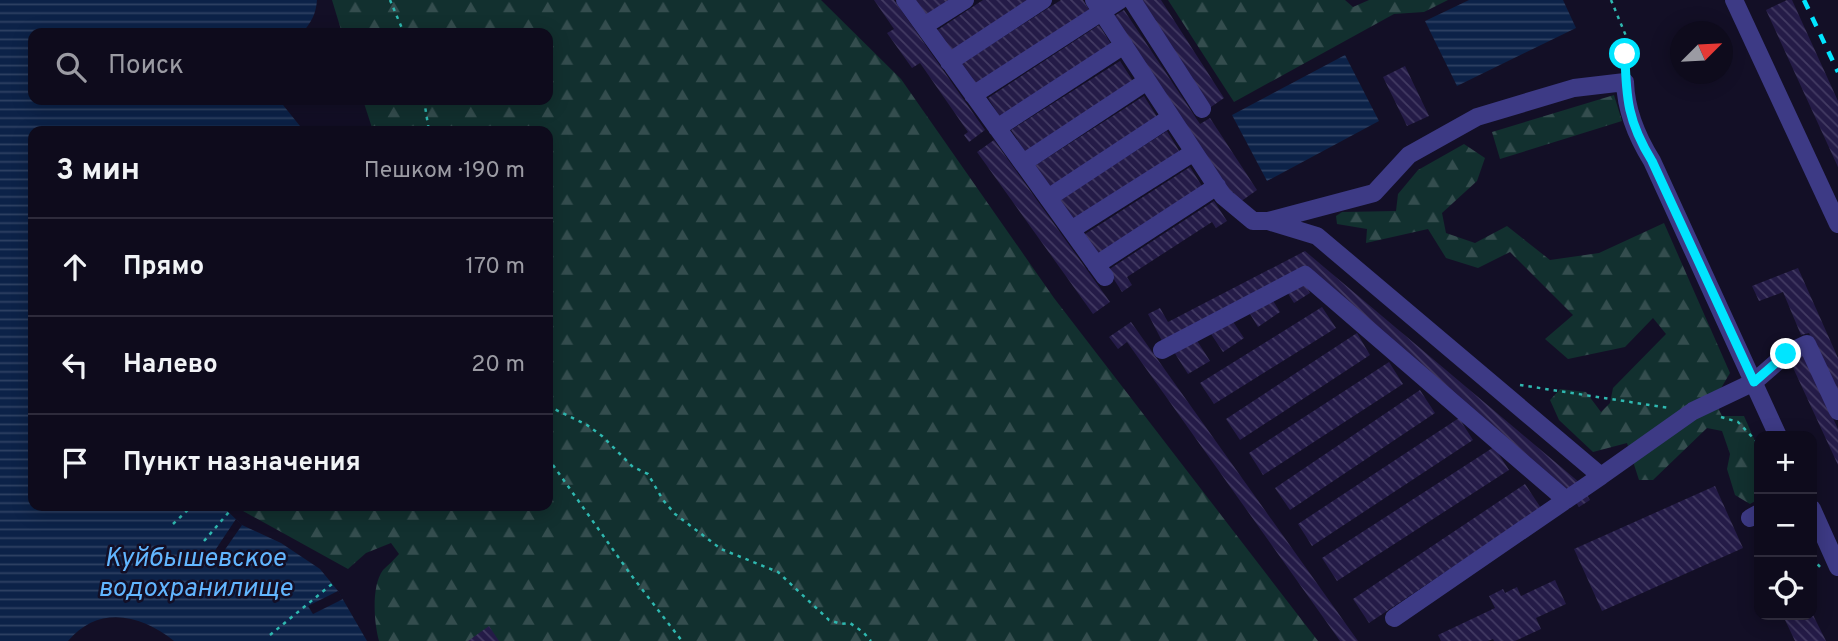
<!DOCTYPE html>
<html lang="ru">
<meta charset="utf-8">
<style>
:root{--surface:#0e0b1c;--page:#171425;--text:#f1f3f6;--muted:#9b9ba3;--line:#2e2b3b}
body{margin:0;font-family:Overpass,sans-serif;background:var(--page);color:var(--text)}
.controls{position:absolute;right:21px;bottom:21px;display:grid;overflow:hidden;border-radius:14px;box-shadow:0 4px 18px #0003}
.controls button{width:63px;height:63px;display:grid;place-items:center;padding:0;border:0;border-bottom:2px solid var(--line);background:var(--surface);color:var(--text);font:35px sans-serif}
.compass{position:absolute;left:1670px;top:21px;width:63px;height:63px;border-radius:50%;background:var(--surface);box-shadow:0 4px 18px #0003;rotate:66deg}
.stop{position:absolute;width:21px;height:21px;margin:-16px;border:5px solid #00e5ff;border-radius:50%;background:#fff}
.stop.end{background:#00e5ff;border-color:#fff;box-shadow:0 2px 7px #0008}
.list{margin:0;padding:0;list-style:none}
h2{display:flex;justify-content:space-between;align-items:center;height:91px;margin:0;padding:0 28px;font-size:30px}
h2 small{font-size:23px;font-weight:400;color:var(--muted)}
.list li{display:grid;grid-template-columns:46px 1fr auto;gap:21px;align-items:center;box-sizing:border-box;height:98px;padding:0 28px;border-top:2px solid var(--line)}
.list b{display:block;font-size:26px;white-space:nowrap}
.list em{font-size:23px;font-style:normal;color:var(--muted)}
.icon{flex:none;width:38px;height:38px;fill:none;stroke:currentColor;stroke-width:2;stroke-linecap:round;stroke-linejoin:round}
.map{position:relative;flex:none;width:1838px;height:641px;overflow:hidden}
.search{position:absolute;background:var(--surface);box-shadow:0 4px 18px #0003;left:28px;top:28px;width:525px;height:77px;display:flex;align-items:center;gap:18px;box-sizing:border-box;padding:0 24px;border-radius:14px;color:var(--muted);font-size:26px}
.panel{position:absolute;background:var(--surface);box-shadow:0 4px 18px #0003;left:28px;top:126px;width:525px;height:385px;border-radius:14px}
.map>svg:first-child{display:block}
.forest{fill:url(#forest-firs)}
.water{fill:url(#water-rules)}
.pier{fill:#130f26}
.building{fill:url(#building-back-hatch)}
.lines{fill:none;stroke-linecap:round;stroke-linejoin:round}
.path{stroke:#2fb8b0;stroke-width:2.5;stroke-dasharray:3.5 5;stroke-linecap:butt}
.minor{stroke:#3d3a85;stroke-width:18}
.rail{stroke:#00e5ff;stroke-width:4.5;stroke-dasharray:10 9;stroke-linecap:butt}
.route{stroke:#00e5ff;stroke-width:9}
.labels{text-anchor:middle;stroke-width:5;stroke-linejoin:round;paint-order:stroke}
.water-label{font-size:26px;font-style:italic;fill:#62b6ff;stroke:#130f26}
</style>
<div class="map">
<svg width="1838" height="641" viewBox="0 0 1838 641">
<defs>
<pattern id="forest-firs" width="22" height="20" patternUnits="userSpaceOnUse" patternTransform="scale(1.75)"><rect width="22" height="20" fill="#12302f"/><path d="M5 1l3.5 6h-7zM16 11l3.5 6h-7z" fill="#344d4e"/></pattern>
<pattern id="water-rules" width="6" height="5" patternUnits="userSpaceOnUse" patternTransform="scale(1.75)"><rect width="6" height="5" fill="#0c2248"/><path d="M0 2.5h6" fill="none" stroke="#2f4163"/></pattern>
<pattern id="building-back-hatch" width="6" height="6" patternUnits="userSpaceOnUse" patternTransform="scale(1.75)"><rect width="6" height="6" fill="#241b47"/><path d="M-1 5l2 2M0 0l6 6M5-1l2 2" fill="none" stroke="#433b63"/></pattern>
</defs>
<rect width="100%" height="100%" fill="#130f26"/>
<path class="forest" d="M332 0H821L901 79 1054 298 1318 641H379C374 623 371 586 383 570 388 565 394 560 399 554L391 543 366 553 348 569 243 511 241 506H351L354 509 407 506H548V131H373L363 100H548V33H342Z
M1168 0H1345L1353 7 1369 0H1448L1424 12 1394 14 1234 102Z
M1614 95 1622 121 1500 159 1492 132Z
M1464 144 1485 158 1477 181 1442 213 1446 233 1475 243 1507 226 1550 260 1599 253 1664 223 1730 373 1714 400 1722 416H1744L1759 450V499L1750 504 1735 495 1727 469 1730 454 1722 431 1707 428 1653 480H1639L1627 443 1593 452 1559 420 1550 400 1560 389 1586 392 1601 412 1610 403 1613 388 1666 334 1653 318 1625 347 1568 359 1545 339 1573 315 1510 252 1478 268 1446 258 1428 229 1366 243 1367 229 1337 224 1336 216 1342 212 1396 211 1398 194 1418 170Z"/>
<path class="water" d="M0 0H317C316 14 311 23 302 33H33V100H279L304 131H33V506H222L242 525 281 543 320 569 338 591 367 641H174C141 614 98 605 68 641H0Z
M1469 0H1563L1576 28 1457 86 1425 21Z
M1345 55 1379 121 1267 181 1232 115Z"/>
<path class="pier" d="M236 519 242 525 217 561 212 555Z
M338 591 343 599 313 614 308 606Z"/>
<path class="building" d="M874 0H894L985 130 969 142 964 135 968 132 920 63 912 68 887 33 894 29Z
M909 0H956L923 21Z
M983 0H1032L951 54 936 31Z
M1061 0H1083L1091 13 973 90 958 66Z
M1138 0H1161L1224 98 1208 109Z
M1787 0H1792L1838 101V167L1766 10Z
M1124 10 1200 124 1210 118 1257 190 1240 202 1233 192 1228 195 1111 18Z
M1099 25 1113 47 1002 120 988 98Z
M1120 61 1135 84 1027 154 1011 130Z
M1405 66 1429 116 1407 126 1383 77Z
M1144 96 1159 120 1048 191 1033 167Z
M1167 131 1181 154 1070 225 1056 202Z
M994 140 1110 302 1093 314 977 152Z
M1190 167 1205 191 1100 258 1085 234Z
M1214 201 1227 221 1216 228 1212 222 1127 277 1132 285 1122 292 1108 270Z
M1305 251 1580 483 1590 500 1579 507 1570 493 1301 268 1162 341 1148 314 1160 308 1168 322Z
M1798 268 1838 358V394L1809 333 1801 335 1783 292 1759 301 1752 286Z
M1303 282 1310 293 1294 303 1287 292Z
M1272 299 1280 312 1258 327 1250 314Z
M1322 307 1336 328 1214 404 1200 383Z
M1232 320 1244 338 1223 352 1211 334Z
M1131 322 1358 641H1340L1127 342 1118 349 1109 337Z
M1357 333 1370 355 1240 440 1226 419Z
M1196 339 1210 361 1188 374 1174 352Z
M1802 352 1838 429V465L1789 359Z
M1389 362 1403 384 1263 475 1249 453Z
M1420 390 1435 413 1290 510 1275 488Z
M1459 418 1473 440 1312 546 1298 524Z
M1494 447 1509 470 1337 581 1322 558Z
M1525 484 1541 508 1369 623 1353 599Z
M1715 486 1743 548 1602 611 1574 549Z
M1555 580 1566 604 1536 618 1541 629 1515 641H1494L1493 639 1488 641H1441L1438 635 1495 608 1489 596 1503 589 1505 593 1517 587 1521 596Z
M1796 615H1813L1826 641H1795L1785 620Z
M489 626 499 641H468Z"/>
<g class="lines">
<path class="path" d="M390 0 404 33
M1611 0 1626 36 1625 67
M424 100 429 131
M1520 385 1669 408
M548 406 587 425 602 436 633 467 648 474 663 500 675 514 721 549 778 572 829 620 841 624 850 623 863 632 871 641
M1721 417 1738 422 1759 444
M548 458 631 575 682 641
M173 524 192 506
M204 541 229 512
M1812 558 1821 568
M270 635 332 584"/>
<path class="minor" d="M905 0 1105 277
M1094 0 1223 196 1253 221H1268L1317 236 1601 476 1693 411 1754 382 1786 354 1807 344 1838 411
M1132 0 1202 109
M1734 0 1838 224
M924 26 965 0
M949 62 1043 0
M973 95 1120 0
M997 128 1124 45
M1023 163 1147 81
M1048 198 1171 117
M1268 221 1374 193 1409 155 1477 117 1574 88 1625 82C1626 111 1637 137 1652 161L1778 436
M1071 230 1194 152
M1096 265 1217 186
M1162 350 1305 275 1566 500
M1812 509 1838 567
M1750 518 1759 513
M1394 618 1601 476"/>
<path class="rail" d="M1804 0 1838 72"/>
</g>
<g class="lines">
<path class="route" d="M1625 54C1626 99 1628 122 1652 161L1754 382 1786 354"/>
</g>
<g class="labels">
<g class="water-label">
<text x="195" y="566">Куйбышевское<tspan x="195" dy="30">водохранилище</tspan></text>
</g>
</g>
</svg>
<div class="controls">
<button>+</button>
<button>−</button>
<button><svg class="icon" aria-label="locate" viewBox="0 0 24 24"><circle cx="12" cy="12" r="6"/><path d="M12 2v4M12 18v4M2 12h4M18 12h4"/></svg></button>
</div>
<svg class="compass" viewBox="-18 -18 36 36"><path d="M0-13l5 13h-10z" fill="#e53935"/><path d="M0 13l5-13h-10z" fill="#9b9ba3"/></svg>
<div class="stop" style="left:1625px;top:54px"></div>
<div class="stop end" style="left:1786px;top:354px"></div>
<div class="search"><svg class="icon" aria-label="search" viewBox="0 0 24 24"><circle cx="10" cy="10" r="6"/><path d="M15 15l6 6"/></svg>Поиск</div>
<section class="panel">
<h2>3 мин<small>Пешком · 190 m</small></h2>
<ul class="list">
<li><svg class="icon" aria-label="ahead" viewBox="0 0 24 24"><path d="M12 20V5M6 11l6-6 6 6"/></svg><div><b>Прямо</b></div><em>170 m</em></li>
<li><svg class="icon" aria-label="left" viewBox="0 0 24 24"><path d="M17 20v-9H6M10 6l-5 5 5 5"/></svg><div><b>Налево</b></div><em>20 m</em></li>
<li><svg class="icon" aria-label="arrive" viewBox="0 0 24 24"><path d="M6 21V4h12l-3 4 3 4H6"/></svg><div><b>Пункт назначения</b></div></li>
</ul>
</section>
</div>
